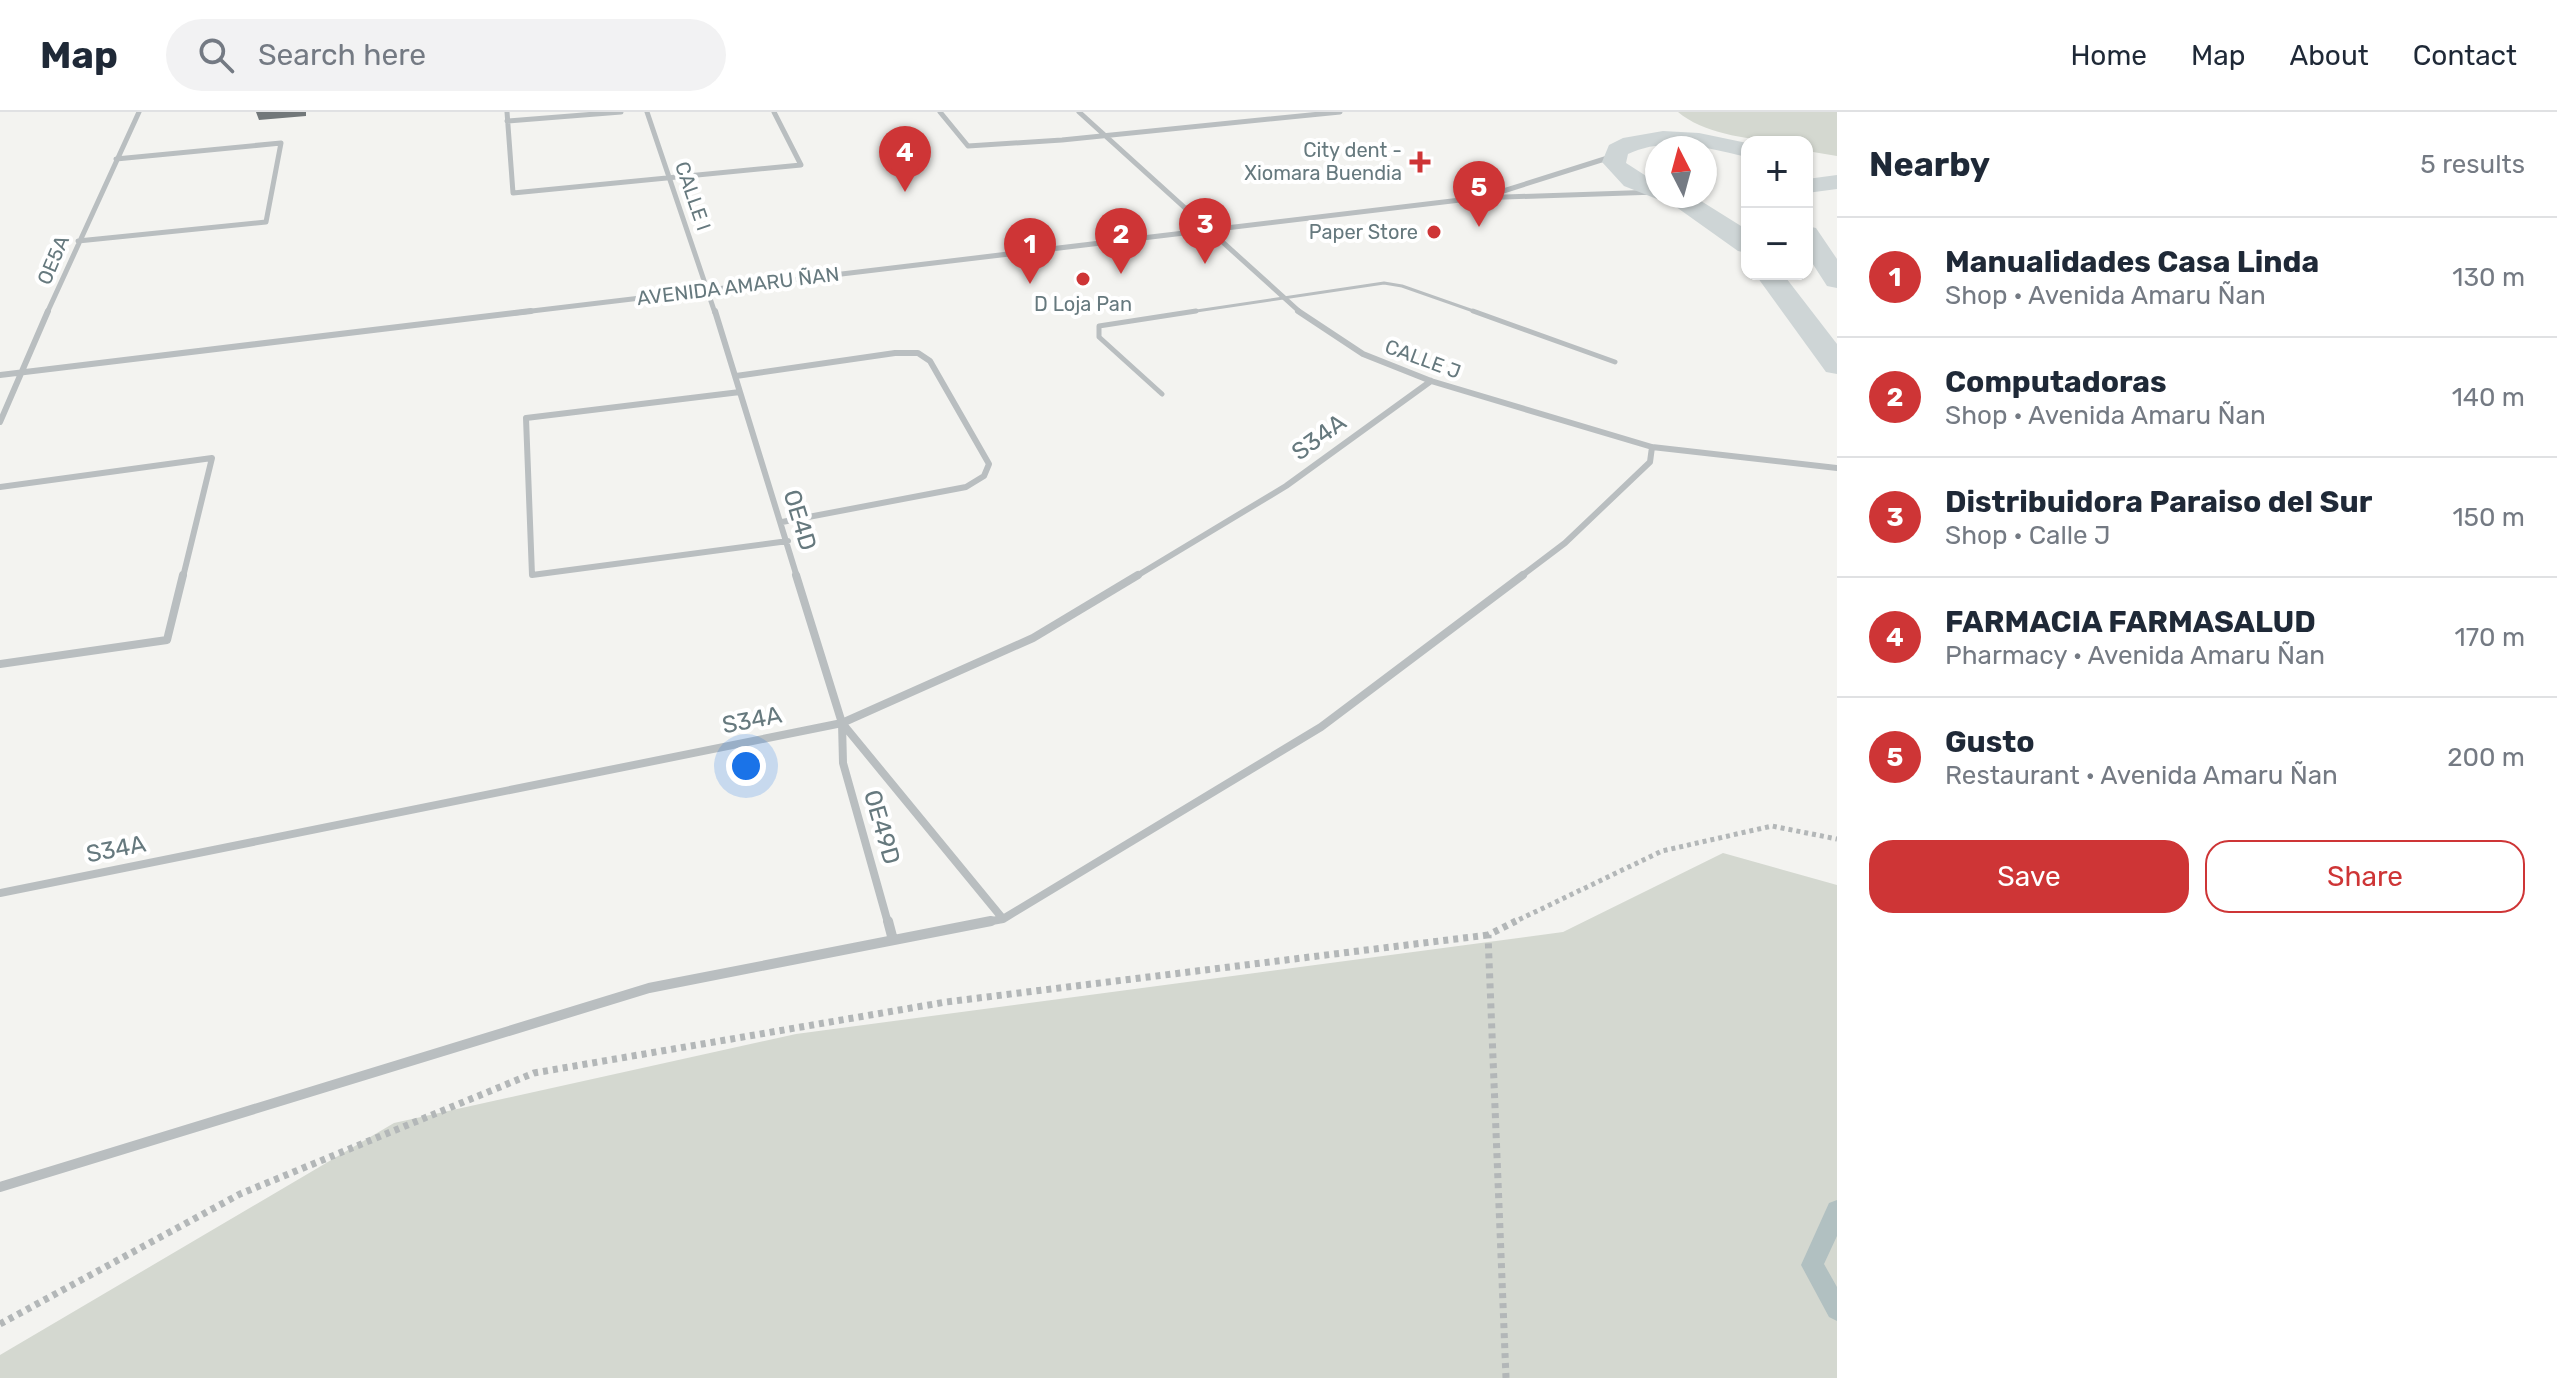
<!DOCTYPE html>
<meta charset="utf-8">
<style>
:root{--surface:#fff;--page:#f2f2f3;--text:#1f2937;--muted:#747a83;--line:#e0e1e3;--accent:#ce3536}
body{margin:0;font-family:Rubik,sans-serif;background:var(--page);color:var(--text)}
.controls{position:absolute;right:24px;top:24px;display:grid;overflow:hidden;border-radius:16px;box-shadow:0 2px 6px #0004}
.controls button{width:72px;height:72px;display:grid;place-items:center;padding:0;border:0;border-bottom:2px solid var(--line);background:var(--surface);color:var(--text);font:40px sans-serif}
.compass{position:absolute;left:1645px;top:24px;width:72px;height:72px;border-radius:50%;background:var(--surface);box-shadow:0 2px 6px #0004;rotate:354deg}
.you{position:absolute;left:746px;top:654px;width:28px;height:28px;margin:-20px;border:6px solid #fff;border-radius:50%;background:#1a73e8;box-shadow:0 0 0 12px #1a73e833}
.badge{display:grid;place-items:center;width:52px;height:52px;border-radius:50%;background:var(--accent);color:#fff;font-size:26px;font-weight:700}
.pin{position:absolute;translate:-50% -66px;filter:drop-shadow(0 2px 4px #0008)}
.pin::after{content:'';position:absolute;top:42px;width:28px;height:24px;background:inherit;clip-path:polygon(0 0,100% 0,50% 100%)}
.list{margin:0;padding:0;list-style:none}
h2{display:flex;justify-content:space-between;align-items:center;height:104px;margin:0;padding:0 32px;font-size:34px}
h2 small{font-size:26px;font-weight:400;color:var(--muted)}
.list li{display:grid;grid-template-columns:52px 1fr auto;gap:24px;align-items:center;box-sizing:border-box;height:120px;padding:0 32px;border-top:2px solid var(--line)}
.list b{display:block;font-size:30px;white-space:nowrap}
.list p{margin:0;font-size:26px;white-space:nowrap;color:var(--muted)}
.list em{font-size:26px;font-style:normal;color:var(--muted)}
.actions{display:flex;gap:16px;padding:24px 32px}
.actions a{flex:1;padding:18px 0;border:2px solid var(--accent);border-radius:24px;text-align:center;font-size:28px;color:var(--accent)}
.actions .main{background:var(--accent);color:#fff}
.icon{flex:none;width:44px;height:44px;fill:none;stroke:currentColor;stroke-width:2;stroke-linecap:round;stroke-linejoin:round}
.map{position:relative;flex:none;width:1837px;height:1266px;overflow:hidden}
header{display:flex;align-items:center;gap:48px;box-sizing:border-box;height:112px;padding:0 40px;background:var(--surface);border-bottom:2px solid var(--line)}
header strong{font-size:38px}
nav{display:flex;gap:44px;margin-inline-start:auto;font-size:28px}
.search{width:560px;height:72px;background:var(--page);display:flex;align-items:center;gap:20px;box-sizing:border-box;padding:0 28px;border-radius:44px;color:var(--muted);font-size:30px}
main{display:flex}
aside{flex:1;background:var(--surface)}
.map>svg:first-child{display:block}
.green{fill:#d4d8d0}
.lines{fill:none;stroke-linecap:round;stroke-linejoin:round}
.stream{fill:#b1c0c1;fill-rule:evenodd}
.path-far1{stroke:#b3b7b8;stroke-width:5;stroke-dasharray:4 4;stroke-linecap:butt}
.path{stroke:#b3b7b8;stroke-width:7;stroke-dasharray:5 5;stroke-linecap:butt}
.service-far1{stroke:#b9bec0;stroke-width:3}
.service{stroke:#b9bec0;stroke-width:5}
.minor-far3{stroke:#b9bec0;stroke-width:5}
.minor-far2{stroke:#b9bec0;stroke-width:6}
.minor-far1{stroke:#b9bec0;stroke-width:8}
.minor{stroke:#b9bec0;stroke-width:10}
.secondary{fill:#ced5d6;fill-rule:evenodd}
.shaded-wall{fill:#72787a}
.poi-dot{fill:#ce3536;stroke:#fff;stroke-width:3}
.labels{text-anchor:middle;stroke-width:8;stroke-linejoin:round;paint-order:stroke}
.far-poi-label{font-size:20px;fill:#66797e;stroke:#fff;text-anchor:end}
.far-street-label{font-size:20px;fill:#66797e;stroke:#fff}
.street-label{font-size:24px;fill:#66797e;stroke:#fff}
</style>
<header>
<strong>Map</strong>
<div class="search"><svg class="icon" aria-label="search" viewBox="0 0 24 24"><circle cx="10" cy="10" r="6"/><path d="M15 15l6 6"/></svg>Search here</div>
<nav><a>Home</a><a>Map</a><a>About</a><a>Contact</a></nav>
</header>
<main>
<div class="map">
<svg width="1837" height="1266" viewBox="0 0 1837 1266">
<rect width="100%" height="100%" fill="#f3f3f0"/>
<path class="green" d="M1678 0H1837V44L1807 39V30C1768 30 1709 26 1678 0Z
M1723 741 1837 773V1266H0V1243L394 1011 796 922 1563 820Z"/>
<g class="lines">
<path class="stream" d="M1837 1088V1124L1824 1152 1837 1175V1209L1829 1205 1801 1153 1829 1091Z"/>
<path class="path-far1" d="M1512 811 1662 739 1772 714 1837 727"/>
<path class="path" d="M0 1212 240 1082 534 961 946 890 1488 823
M1506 1266 1488 823 1516 809"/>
<path class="service-far1" d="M1183 201 1384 171 1402 174 1479 201"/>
<path class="service" d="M1473 199 1615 250
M1162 282 1099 225V214L1196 199"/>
<path class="minor-far3" d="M507 0 513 81 801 53 774 0
M647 0 715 201
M940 0 968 34 1062 28 1340 0
M1079 0 1301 201
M507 9 621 0
M1497 81 1614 44
M78 129 266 110 281 31 116 47
M47 201 139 0
M515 201 1477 86 1657 80"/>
<path class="minor-far2" d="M715 199 797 465
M1298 199 1363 242 1431 269 1652 335 1837 356
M0 263 531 199
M736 264 895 241H918L930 249 989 352 984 364 966 375 782 410
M740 280 526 306 532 463 788 429
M0 310 48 199
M0 375 212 346 183 465
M1135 465 1286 374 1431 269
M1520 465 1565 431 1650 350 1652 335"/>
<path class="minor-far1" d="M796 463 842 611 1003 807
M0 552 167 528 183 463
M842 611 843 651 888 811
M0 781 842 611 1033 526 1138 463
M981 811 1003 807 1321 615 1523 463"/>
<path class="minor" d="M888 809 893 828
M0 1075 649 876 991 809"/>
<path class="secondary" d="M1663 19 1699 21 1747 31V45C1709 36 1665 24 1628 42L1626 51 1657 71V84H1667L1657 87 1624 74 1602 50 1609 33 1623 26Z
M1837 63V77L1807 81V67Z
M1671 84H1693L1741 114 1747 119V141L1738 139 1672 92 1668 87Z
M1807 114 1816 116 1837 147V176L1827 174 1807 143Z
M1755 162H1783L1837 232V262L1826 260Z"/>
</g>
<path class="shaded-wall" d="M256 0H306V4L259 8Z"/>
<g class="poi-dot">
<path d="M1416 38h8v8h8v8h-8v8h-8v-8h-8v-8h8z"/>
<circle cx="1434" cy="120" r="8"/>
<circle cx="1083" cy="167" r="8"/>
</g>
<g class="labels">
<g class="far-poi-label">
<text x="1402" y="45">City dent -<tspan x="1402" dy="23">Xiomara Buendia</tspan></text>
<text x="1418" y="127">Paper Store</text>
<text x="1083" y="199" text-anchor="middle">D Loja Pan</text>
</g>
<g class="far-street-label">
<text transform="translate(693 84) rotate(71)" y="7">CALLE I</text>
<text transform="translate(53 148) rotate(-67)" y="7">OE5A</text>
<text transform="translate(738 174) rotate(-7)" y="7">AVENIDA AMARU ÑAN</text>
<text transform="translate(1423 247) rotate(20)" y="7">CALLE J</text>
</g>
<g class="street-label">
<text transform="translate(1319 325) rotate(-36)" y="8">S34A</text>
<text transform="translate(800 408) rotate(73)" y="8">OE4D</text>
<text transform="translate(752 608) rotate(-11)" y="8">S34A</text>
<text transform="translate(882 715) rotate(74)" y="8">OE49D</text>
<text transform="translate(116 737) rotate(-11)" y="8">S34A</text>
</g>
</g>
</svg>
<div class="controls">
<button>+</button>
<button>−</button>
</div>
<svg class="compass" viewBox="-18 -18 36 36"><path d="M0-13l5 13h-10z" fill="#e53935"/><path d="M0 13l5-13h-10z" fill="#747a83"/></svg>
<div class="you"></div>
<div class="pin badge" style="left:1030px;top:172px">1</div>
<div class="pin badge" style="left:1121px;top:162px">2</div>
<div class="pin badge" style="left:1205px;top:152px">3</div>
<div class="pin badge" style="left:905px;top:80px">4</div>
<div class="pin badge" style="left:1479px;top:115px">5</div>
</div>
<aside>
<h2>Nearby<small>5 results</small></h2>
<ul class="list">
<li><span class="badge">1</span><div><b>Manualidades Casa Linda</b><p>Shop · Avenida Amaru Ñan</p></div><em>130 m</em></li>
<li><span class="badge">2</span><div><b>Computadoras</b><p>Shop · Avenida Amaru Ñan</p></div><em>140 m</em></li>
<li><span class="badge">3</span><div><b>Distribuidora Paraiso del Sur</b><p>Shop · Calle J</p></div><em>150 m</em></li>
<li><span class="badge">4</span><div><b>FARMACIA FARMASALUD</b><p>Pharmacy · Avenida Amaru Ñan</p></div><em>170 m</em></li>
<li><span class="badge">5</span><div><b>Gusto</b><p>Restaurant · Avenida Amaru Ñan</p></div><em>200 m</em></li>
</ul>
<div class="actions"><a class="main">Save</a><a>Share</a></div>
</aside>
</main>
